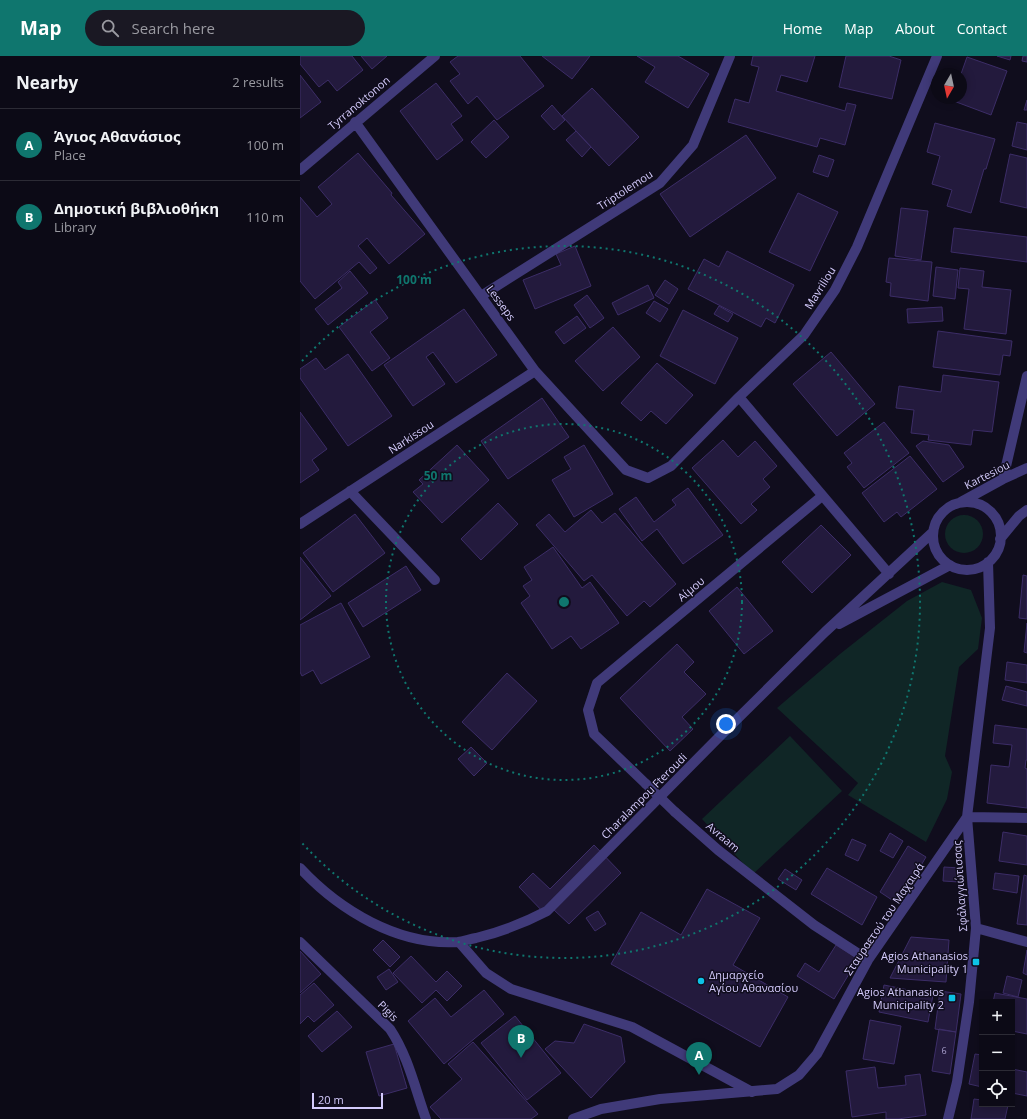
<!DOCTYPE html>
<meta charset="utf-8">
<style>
:root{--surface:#0c0a16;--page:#1a1823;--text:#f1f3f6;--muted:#9a9aa1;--line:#2c2b35;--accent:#0f766e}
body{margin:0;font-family:"Open Sans",sans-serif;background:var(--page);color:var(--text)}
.controls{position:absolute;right:12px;bottom:12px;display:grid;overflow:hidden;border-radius:0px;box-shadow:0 2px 10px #0003}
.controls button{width:36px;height:36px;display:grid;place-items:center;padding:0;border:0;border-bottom:1px solid var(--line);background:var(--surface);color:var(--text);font:20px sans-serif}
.compass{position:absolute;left:631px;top:12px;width:36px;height:36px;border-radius:50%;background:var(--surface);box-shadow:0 2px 10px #0003;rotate:189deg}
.scale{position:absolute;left:12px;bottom:10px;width:71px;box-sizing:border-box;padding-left:4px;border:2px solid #d4cbfc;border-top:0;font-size:11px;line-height:14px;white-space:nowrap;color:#d4cbfc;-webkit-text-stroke:3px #100d1d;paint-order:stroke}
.you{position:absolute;left:426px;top:668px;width:14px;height:14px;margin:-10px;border:3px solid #fff;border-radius:50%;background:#1a73e8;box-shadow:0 0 0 6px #1a73e833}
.badge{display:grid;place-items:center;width:26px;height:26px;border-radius:50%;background:var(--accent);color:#fff;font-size:13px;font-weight:700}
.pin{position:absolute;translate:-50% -33px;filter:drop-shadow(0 1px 2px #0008)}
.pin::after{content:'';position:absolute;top:21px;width:14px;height:12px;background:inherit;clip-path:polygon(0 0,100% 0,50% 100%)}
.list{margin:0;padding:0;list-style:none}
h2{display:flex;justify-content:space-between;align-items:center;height:52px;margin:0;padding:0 16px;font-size:17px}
h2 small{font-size:13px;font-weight:400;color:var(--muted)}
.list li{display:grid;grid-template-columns:26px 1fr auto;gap:12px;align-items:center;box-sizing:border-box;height:72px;padding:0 16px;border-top:1px solid var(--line)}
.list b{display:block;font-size:15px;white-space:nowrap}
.list p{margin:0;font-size:13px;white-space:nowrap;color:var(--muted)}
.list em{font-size:13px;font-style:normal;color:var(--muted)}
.icon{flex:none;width:22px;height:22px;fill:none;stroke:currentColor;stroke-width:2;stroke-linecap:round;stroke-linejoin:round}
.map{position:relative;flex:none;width:727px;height:1063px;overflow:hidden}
header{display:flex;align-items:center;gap:24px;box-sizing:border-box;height:56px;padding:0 20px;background:var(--accent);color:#fff}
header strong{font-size:19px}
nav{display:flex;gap:22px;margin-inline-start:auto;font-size:14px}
.search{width:280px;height:36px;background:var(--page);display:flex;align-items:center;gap:10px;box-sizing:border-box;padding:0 14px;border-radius:22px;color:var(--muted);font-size:15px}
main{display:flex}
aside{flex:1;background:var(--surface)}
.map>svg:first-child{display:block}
.green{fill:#102626}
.building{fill:#231a3d;stroke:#3c2d67}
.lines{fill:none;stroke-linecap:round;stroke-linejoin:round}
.minor{stroke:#403a79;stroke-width:10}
.minor-bridge{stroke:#403a79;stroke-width:10}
.ring{fill:none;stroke:#0f766e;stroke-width:2;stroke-dasharray:2 4}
.poi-dot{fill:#0dc3e7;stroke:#100d1d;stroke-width:1.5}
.labels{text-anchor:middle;stroke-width:3;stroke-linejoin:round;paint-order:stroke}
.number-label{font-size:9px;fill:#a89fcc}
.street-label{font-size:11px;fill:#d4cbfc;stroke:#100d1d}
.poi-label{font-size:11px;fill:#d4cbfc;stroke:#100d1d;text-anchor:end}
.centre{fill:#0f766e;stroke:#100d1d;stroke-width:2}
.ring-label{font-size:12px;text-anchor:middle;font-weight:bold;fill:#0f766e;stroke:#100d1d;stroke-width:3;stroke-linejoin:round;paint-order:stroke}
</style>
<header>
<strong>Map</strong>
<div class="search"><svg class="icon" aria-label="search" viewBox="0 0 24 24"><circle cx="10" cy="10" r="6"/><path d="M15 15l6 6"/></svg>Search here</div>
<nav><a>Home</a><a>Map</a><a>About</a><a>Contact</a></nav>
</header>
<main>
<aside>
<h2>Nearby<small>2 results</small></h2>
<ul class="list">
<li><span class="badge">A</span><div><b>Άγιος Αθανάσιος</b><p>Place</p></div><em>100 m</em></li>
<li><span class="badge">B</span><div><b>Δημοτική βιβλιοθήκη</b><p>Library</p></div><em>110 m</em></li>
</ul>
</aside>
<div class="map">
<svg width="727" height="1063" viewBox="0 0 727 1063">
<rect width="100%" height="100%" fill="#100d1d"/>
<path class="green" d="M645 478a19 19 0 1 1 38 0a19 19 0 1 1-38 0Z
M642 526 671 534 682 562 678 593 659 611 645 700 652 716 647 743 626 786 548 739 558 727 477 652 540 598 607 545Z
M490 680 542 735 453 818 402 763Z"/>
<path class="building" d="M0 0H52L63 14 37 35 28 24 19 31 0 8Z
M61 0H87L72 13Z
M158 0H220L244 30 197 64 177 40 168 48 150 25 160 18 150 6Z
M242 0H290L272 23Z
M337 0H378L409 18 388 52 345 26 355 11Z
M453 0H515L507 26 481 19 476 35 545 55 547 47 556 49 545 89 520 82 517 91 428 66 435 43 449 47 459 11 451 9Z
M546 0H589L601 4 592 43 539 31Z
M697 0H711L710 4Z
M723 0H727V6L722 5Z
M667 1 707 15 691 59 651 44 652 42H661V18Z
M0 19 21 46 0 62Z
M136 27 162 60 151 68 163 84 137 104 100 55Z
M292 32 339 81 309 110 262 60Z
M727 44V54H724Z
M252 49 265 64 254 74 241 60Z
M194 64 209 81 186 102 171 86Z
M717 66 727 68V94L712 90Z
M635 67 695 83 686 113H684L671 157 647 150 652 134 632 128 640 100 627 96Z
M276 75 291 91 282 101 266 84Z
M446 79 476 122 390 181 360 138Z
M58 97 92 137 91 139 125 178 89 208 67 182 58 190 77 212 70 218 59 206 15 243 0 225V141L17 161 32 148 18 131Z
M710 98 727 102V152L700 146Z
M519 99 534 104 528 121 513 116Z
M498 137 538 156 510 215 469 196Z
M601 152 628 155 621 204 595 200Z
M654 172 727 181V206L651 196Z
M275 190 291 230 235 253 223 224 261 209 256 198Z
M427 195 494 229 475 267 466 262 461 271 388 233 404 203 419 211Z
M589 202 632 206 628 245 590 240 591 227 586 226Z
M636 211 658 214 655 243 633 240Z
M660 212 684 215 682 231 711 234 706 278 664 273 669 233 658 232Z
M50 215 68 237 28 269 15 253 42 232 38 226Z
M365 224 378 233 369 248 355 239Z
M348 229 354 242 318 259 312 247Z
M287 239 304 262 290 272 274 249Z
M75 244 88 262 70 276 90 302 72 315 39 271Z
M354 245 368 253 360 266 346 257Z
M419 250 433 258 428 266 414 258Z
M642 251 643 265 608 267 607 253Z
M164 253 197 299 156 327 133 296 126 301 145 328 113 350 84 309Z
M383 254 438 282 415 328 360 300Z
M277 260 286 272 264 288 255 276Z
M313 271 340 301 303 335 275 305Z
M638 275 712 285 710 300 703 299 700 319 633 311Z
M531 296 575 348 537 380 493 328Z
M48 298 92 360 48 390 0 322V313L16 302 25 314Z
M357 307 393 339 366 368 351 355 341 365 321 347Z
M643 319 699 326 692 376 673 374 671 389 628 384 629 379 611 377 614 354 596 352 599 330 641 336Z
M242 342 269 381 208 423 181 385Z
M0 356 27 393 12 404 19 414 0 427Z
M584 366 609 397 564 432 547 411 552 407 544 397Z
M423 384 438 401 455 385 477 410 463 423 470 431 451 448 457 454 441 468 392 412Z
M623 385 649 389 664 411 643 426 616 390Z
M157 389 189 424 142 467 113 436 123 428 119 424Z
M284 389 313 438 274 461 252 424 271 413 264 401Z
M610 400 637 433 601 461 597 456 584 466 562 437Z
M388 432 423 479 383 508 357 473 342 485 319 453 336 441 354 466 376 449 372 444Z
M198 447 218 468 181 504 161 483Z
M291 454 302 467 315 457 376 528 350 551 344 545 327 560 292 519 284 525 236 469 249 458 265 476Z
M55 458 85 497 33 536 3 497Z
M521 469 551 499 512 537 482 506Z
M253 491 282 532 290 526 319 567 281 593 271 580 252 593 221 547 230 540 223 530 232 524 224 511Z
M0 501 31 540 0 564Z
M106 510 121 534 63 571 48 547Z
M723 519 727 520V563L719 562Z
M437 531 473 575 444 598 409 555Z
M41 547 70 601 21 628 13 614 2 620 0 616V569Z
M727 567V597L724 596Z
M377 588 394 606 384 616 406 638 382 661 393 673 370 695 320 642Z
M707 606 727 609V627L705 624Z
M207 617 237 645 192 694 162 666Z
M706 630 727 636V650L702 644Z
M695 669 727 673V704H726L725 712 727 713V752L687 747 691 709 709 711 712 689 693 687Z
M171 691 187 707 174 720 158 703Z
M703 776 727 780V809L699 805Z
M590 777 603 785 593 802 580 795Z
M552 783 566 789 558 805 545 799Z
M294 789 321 817 269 868 254 854 247 860 219 831 233 817 250 833Z
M608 790 626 801 598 848 580 836Z
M644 811 660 812 659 826 643 825Z
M527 812 577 841 562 869 511 838Z
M485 813 502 824 496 834 478 823Z
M695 817 719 820 717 837 693 833Z
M724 819 727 820V869L717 868Z
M407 833 460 862 433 909 488 941 460 991 311 908 341 856 381 879Z
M298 855 306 868 295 875 286 862Z
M611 881 649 884 646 926 590 922Z
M83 884 100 901 90 911 73 894Z
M536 889 558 903 534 943 497 920 505 907 519 916Z
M727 894V919L723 917Z
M0 895 21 918 0 937Z
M111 900 136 926 147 915 162 930 147 945 136 934 122 947 93 917Z
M89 913 98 926 86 934 77 921Z
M707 920 722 924 718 941 703 937Z
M14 927 34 949 14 966 8 960 0 968V939Z
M584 929 633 939 628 966 579 956Z
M184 934 204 958 144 1008 108 965 135 942 151 961Z
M640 935 661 938 656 976 635 973Z
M695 937 727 943V978L712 975V946H693Z
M37 955 52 971 22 996 8 980Z
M215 960 261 1017 227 1044 181 987Z
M570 964 601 970 594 1008 563 1003Z
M284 968 321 981 325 1006 291 1042 245 993 255 985 274 987Z
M639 973 656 976 650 1018 632 1015Z
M173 986 238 1058 231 1063H141L130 1051 162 1023 148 1008Z
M94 988 107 1032 79 1040 66 996Z
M675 998 682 999V1031L669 1028Z
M575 1011 578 1032 606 1029 605 1020 620 1018 626 1059 598 1063H586V1056L552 1061 546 1015Z
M712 1013 727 1016V1040L712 1037Z
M674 1043 682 1044V1048L708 1049 705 1063H671Z"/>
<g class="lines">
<path class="minor" d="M55 66 235 315 326 414 348 422 371 410 439 341 504 279 535 234 557 191 637 0
M0 114 135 0
M181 240 360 127 393 89 430 0
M439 341 589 518
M703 423 727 320
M50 435 135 524
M661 446 703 423 727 412
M633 480a34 34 0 1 1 68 0a34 34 0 1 1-68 0Z
M0 468 235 315
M700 483 719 460 727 454
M539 568 650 509
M346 728 294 678 288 654 297 627 522 440
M375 756 418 794 514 869 568 904
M667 761 727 762
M0 812C39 854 98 890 158 886 164 885 170 883 176 882 201 876 224 867 247 855L421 679 525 576 633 476
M676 872 727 886
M0 886 90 973C108 1000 115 1032 126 1063
M159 886 186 917 211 933 332 971 452 1036
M273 1063 301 1053 360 1043 477 1033 499 1019 517 998 568 904 667 761 690 572 688 506
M648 1063 657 1026 669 946 676 872 667 761"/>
<path class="minor-bridge" d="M346 728 375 756"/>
</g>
<g class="ring">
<circle cx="264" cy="546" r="178"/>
<path d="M2 305A356 356 0 1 1 2 787"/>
</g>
<g class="poi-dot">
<rect x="672" y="902" width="8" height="8" rx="2"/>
<circle cx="401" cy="925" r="4"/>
<rect x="648" y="938" width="8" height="8" rx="2"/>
</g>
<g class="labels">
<g class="number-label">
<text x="644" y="998">6</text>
</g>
<g class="street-label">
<text transform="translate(59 47) rotate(-40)" y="4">Tyrranoktonon</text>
<text transform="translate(325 134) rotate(-33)" y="4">Triptolemou</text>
<text transform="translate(520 232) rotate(-58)" y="4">Mavriliou</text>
<text transform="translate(201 247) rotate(54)" y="4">Lesseps</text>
<text transform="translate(111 381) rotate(-33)" y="4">Narkissou</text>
<text transform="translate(687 419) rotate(-27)" y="4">Kartesiou</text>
<text transform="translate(391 533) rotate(-40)" y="4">Αίμου</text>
<text transform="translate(344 740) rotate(-45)" y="4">Charalampou Fteroudi</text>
<text transform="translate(423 781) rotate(40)" y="4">Avraam</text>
<text transform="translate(660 830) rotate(-94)" y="4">Σφάλαγγιώτισσας</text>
<text transform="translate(584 863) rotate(-56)" y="4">Σταυραετού του Μαχαιρά</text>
<text transform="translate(88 955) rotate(45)" y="4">Pigis</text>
</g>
<g class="poi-label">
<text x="668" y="904">Agios Athanasios<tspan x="668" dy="13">Municipality 1</tspan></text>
<text x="409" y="923" text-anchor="start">Δημαρχείο<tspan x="409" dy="13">Αγίου Αθανασίου</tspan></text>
<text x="644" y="940">Agios Athanasios<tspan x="644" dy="13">Municipality 2</tspan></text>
</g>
</g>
<circle cx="264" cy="546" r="6" class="centre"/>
<g class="ring-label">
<text x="114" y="228">100 m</text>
<text x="138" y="424">50 m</text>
</g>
</svg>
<div class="controls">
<button>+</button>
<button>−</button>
<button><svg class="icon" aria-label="locate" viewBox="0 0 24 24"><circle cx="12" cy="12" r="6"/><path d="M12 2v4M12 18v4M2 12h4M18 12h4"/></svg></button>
</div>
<svg class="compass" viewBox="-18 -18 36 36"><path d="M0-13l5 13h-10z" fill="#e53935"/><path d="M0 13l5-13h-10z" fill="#9a9aa1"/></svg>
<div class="scale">20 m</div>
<div class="you"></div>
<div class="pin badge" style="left:399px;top:1019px">A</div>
<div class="pin badge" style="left:221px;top:1002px">B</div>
</div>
</main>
